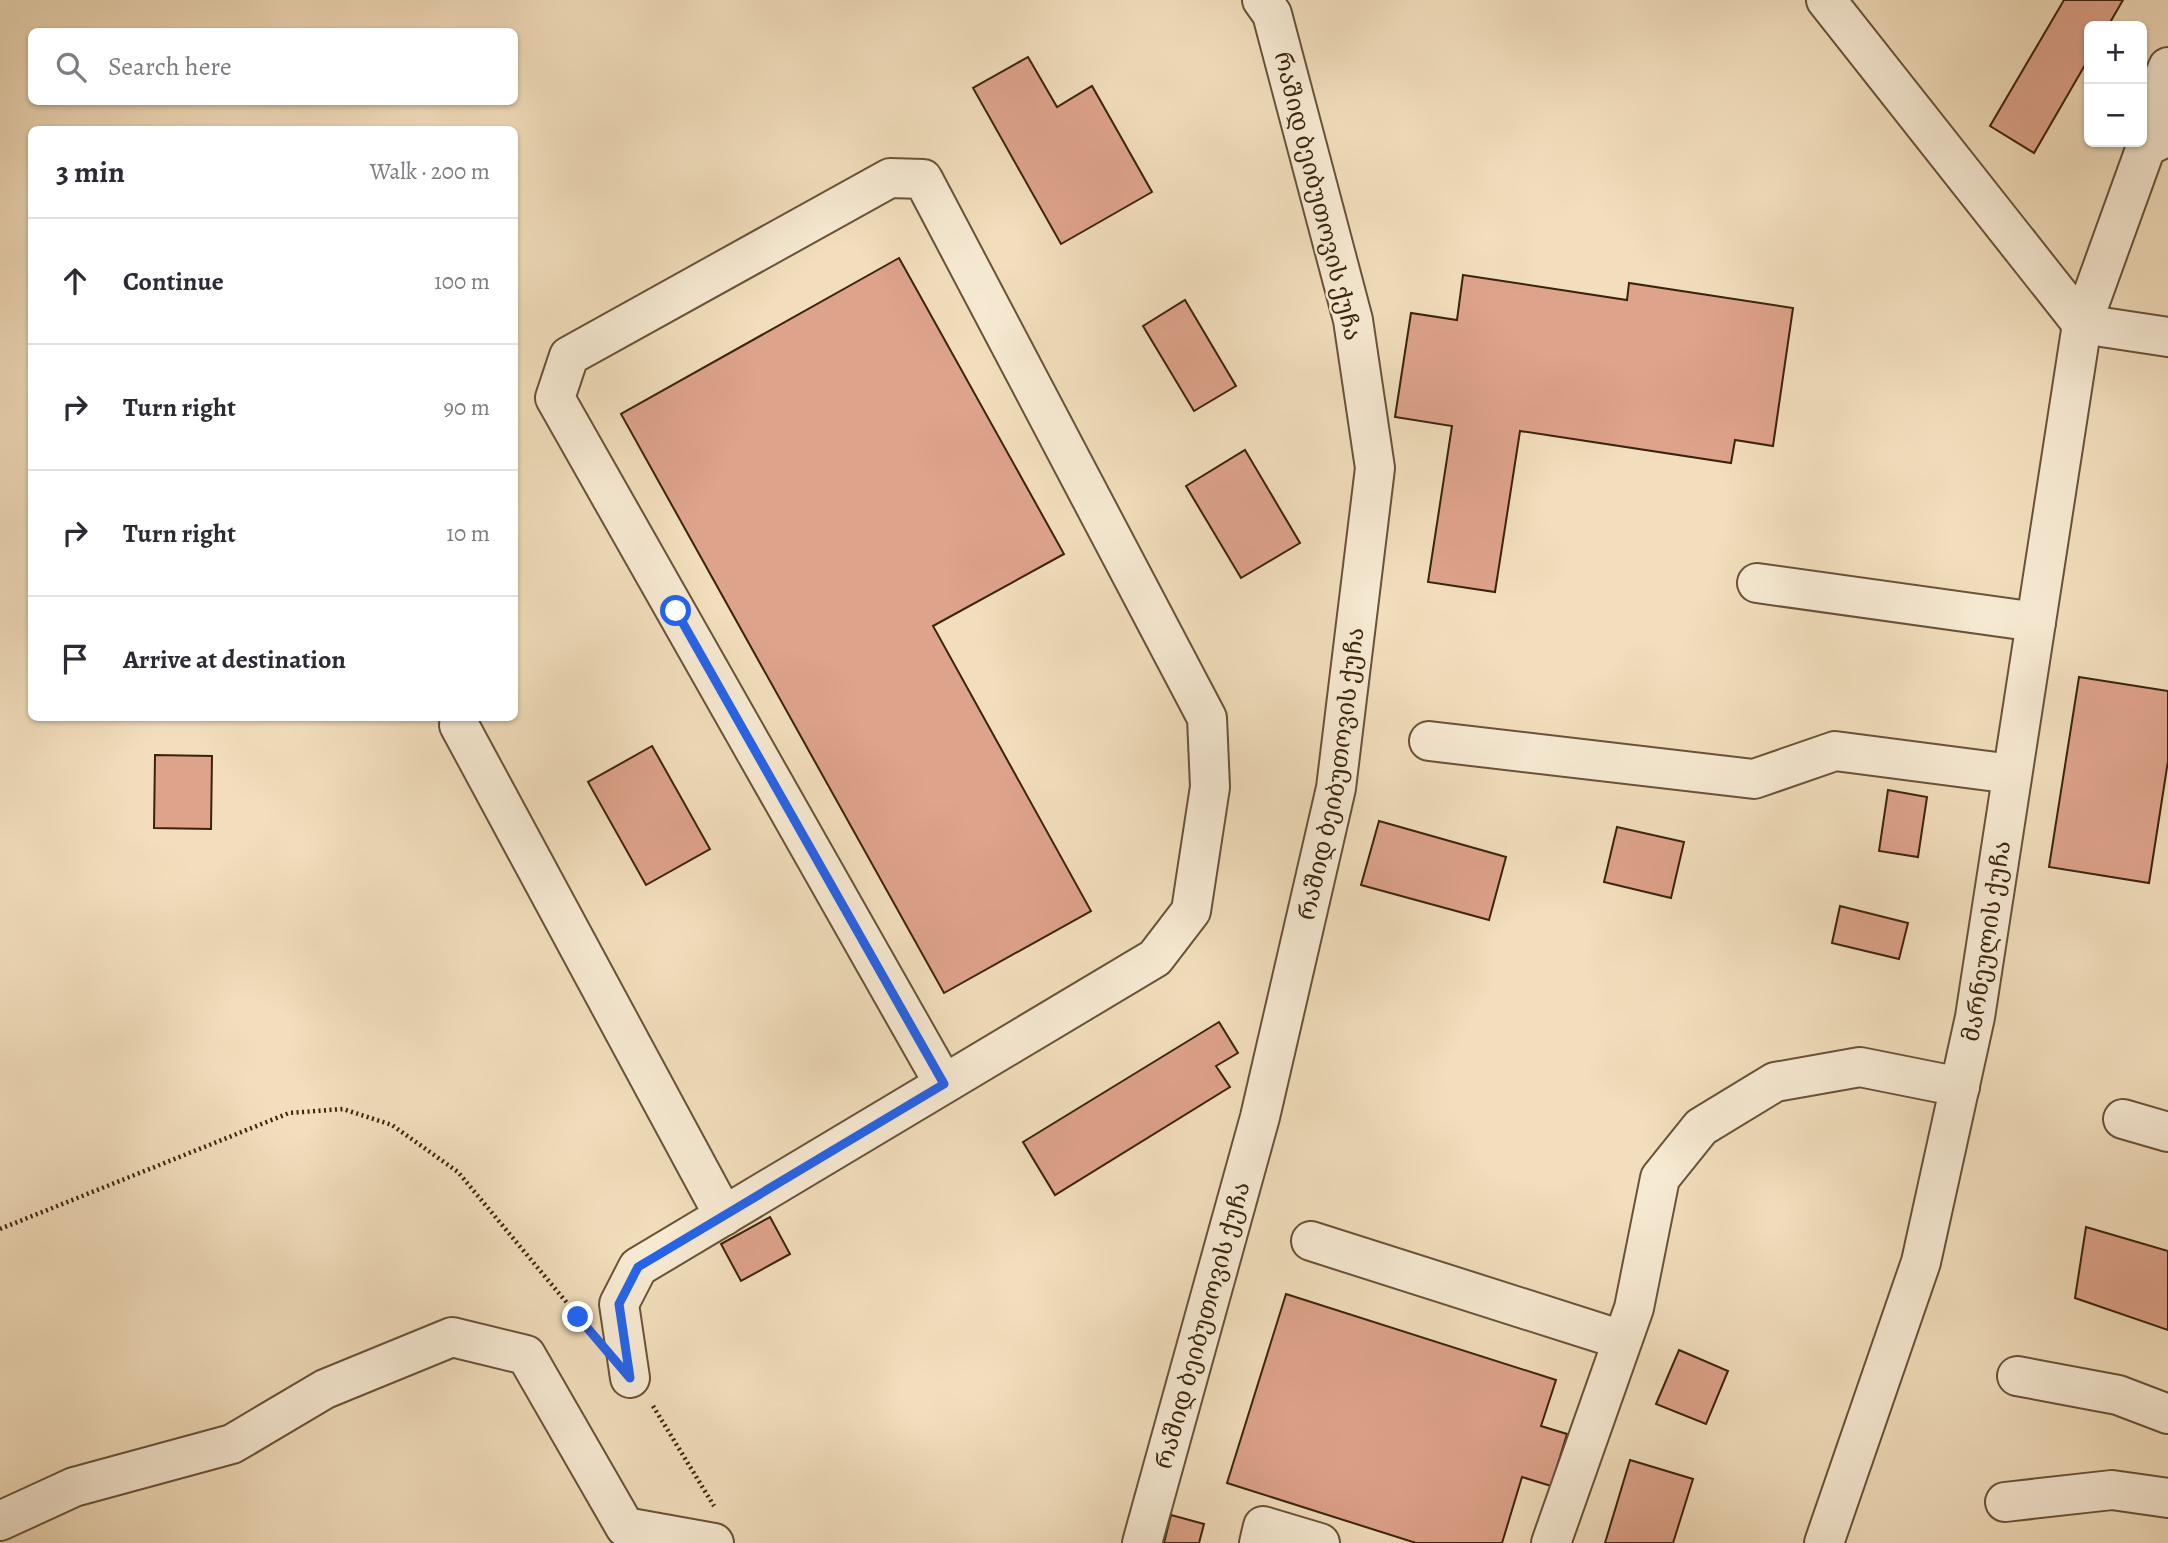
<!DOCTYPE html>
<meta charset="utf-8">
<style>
:root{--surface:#fff;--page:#f7f7f7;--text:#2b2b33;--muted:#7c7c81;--line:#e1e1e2}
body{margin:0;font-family:Alegreya,"Noto Serif Georgian",serif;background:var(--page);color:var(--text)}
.controls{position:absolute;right:21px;top:21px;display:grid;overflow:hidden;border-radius:10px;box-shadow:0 2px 5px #0004}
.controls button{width:63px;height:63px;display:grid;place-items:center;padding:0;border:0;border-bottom:2px solid var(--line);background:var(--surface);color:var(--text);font:35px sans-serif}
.stop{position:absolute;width:21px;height:21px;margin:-16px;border:5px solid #2563eb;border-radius:50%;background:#fff}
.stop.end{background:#2563eb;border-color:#fff;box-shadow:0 2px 7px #0008}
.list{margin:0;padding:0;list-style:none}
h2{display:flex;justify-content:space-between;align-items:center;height:91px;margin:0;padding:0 28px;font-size:30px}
h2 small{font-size:23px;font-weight:400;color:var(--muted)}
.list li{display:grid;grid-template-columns:46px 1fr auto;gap:21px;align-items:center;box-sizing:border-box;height:126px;padding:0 28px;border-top:2px solid var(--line)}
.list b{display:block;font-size:26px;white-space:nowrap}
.list em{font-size:23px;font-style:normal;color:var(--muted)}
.icon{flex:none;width:38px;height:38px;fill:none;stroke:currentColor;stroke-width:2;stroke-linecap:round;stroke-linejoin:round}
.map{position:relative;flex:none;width:2168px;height:1543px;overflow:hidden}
.search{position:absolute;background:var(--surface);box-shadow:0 2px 5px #0004;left:28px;top:28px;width:490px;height:77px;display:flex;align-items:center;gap:18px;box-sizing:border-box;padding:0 24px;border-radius:10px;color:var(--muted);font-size:26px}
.panel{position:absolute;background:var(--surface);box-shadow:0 2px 5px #0004;left:28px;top:126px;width:490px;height:595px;border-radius:10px}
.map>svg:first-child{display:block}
.building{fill:#dea38b;stroke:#3a230c;stroke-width:2}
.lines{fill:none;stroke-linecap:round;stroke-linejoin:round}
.minor-casing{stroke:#685238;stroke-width:42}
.path{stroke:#3a230c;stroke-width:4.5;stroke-dasharray:2 3.5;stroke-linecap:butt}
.minor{stroke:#f7ead3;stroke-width:38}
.route{stroke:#2563eb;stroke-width:9}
.labels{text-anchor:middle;stroke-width:5;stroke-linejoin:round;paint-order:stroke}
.street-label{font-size:24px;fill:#3a230c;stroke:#f7ead3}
</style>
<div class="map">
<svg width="2168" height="1543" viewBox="0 0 2168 1543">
<rect width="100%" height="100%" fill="#f2debc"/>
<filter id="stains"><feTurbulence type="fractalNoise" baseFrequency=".00286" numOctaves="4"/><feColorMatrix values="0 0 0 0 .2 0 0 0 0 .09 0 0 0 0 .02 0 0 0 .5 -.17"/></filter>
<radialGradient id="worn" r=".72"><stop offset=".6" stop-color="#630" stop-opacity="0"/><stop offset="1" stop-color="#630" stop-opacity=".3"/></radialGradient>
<path class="building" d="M2064 0H2123L2108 26H2089V58L2034 153 1990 126Z
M1028 57 1057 107 1092 86 1152 192 1061 244 973 88Z
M899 258 1064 554 933 626 1091 911 944 993 621 414Z
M1463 275 1627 300 1629 283 1793 308 1773 446 1735 440 1731 463 1520 431 1495 592 1428 582 1452 426 1395 417 1411 313 1457 320Z
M1185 300 1236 386 1194 411 1143 326Z
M1245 450 1300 543 1241 578 1186 486Z
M2079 677 2168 691V761L2149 883 2049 867Z
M652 746 710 849 646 885 588 782Z
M155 755 212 756 211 829 154 828Z
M1888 790 1927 797 1918 857 1879 851Z
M1379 821 1506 857 1489 920 1361 885Z
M1617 827 1684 842 1671 898 1604 882Z
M1840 906 1908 923 1899 959 1832 943Z
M1219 1022 1238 1053 1216 1066 1230 1087 1055 1195 1023 1142Z
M770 1217 790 1254 741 1281 721 1244Z
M2086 1227 2168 1251V1330L2075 1298Z
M1286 1294 1556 1380 1541 1426 1567 1434 1551 1486 1522 1477 1502 1543H1416L1227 1483Z
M1679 1350 1728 1371 1706 1424 1656 1404Z
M1630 1460 1693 1479 1673 1543H1605Z
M1171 1515 1204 1524 1199 1543H1164Z"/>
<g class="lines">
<defs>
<g id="minor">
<path d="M1826 0 2082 324 2168 337"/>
<path d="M2146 147 2155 98 2168 67"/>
<path d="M1757 583 2036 622"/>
<path d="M459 725 724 1216"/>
<path d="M1429 741 1754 779 1835 751 2012 774"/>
<path d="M2123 1119 2168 1132"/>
<path d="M1311 1241 1622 1340"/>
<path d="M2017 1376 2118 1395 2168 1414"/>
<path d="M630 1378 619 1304 638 1267 1155 958 1191 911 1210 787 1207 718 923 179 890 178 569 356 555 398 944 1084"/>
<path d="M2005 1502 2112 1490 2168 1498"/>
<path d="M0 1521 74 1487 232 1444 325 1389 452 1337 526 1355 625 1527 714 1543"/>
<path id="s1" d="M1142 1543 1260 1117 1336 788 1375 468 1353 320 1272 14 1262 0"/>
<path d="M1259 1543 1263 1526 1320 1543"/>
<path d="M1551 1543 1634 1308 1660 1178 1701 1127 1775 1082 1860 1067 1960 1087"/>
<path id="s2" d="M1824 1543 1921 1262 1975 1017 2082 324 2146 147 2168 136"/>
</g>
</defs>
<use href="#minor" class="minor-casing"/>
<path class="path" d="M0 1229 289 1113 343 1109 392 1125 458 1172 582 1321
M653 1406 714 1506"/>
<use href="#minor" class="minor"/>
</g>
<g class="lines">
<path class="route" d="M578 1317 630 1378 619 1304 638 1267 944 1084 676 611"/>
</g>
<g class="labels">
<g class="street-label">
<text transform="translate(1318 196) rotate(76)" y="8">რაშიდ ბეიბუთოვის ქუჩა</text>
<text dy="8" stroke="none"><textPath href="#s1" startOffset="793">რაშიდ ბეიბუთოვის ქუჩა</textPath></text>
<text dy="8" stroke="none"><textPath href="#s2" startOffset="625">მარნეულის ქუჩა</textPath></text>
<text dy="8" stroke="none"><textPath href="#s1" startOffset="226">რაშიდ ბეიბუთოვის ქუჩა</textPath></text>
</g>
</g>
<rect width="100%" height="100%" filter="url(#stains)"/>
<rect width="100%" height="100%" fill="url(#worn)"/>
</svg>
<div class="controls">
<button>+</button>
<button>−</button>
</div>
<div class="stop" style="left:676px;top:611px"></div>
<div class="stop end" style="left:578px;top:1317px"></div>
<div class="search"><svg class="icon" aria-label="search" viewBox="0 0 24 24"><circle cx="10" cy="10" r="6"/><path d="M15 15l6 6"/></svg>Search here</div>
<section class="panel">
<h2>3 min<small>Walk · 200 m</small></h2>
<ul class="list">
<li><svg class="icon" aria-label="ahead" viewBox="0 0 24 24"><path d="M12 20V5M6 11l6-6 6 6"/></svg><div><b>Continue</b></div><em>100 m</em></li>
<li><svg class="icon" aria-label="right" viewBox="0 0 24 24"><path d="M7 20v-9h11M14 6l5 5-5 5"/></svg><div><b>Turn right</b></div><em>90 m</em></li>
<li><svg class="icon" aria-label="right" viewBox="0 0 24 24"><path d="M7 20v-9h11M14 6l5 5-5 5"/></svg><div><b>Turn right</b></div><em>10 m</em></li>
<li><svg class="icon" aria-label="arrive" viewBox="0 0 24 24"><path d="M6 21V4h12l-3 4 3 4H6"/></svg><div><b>Arrive at destination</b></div></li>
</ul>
</section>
</div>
